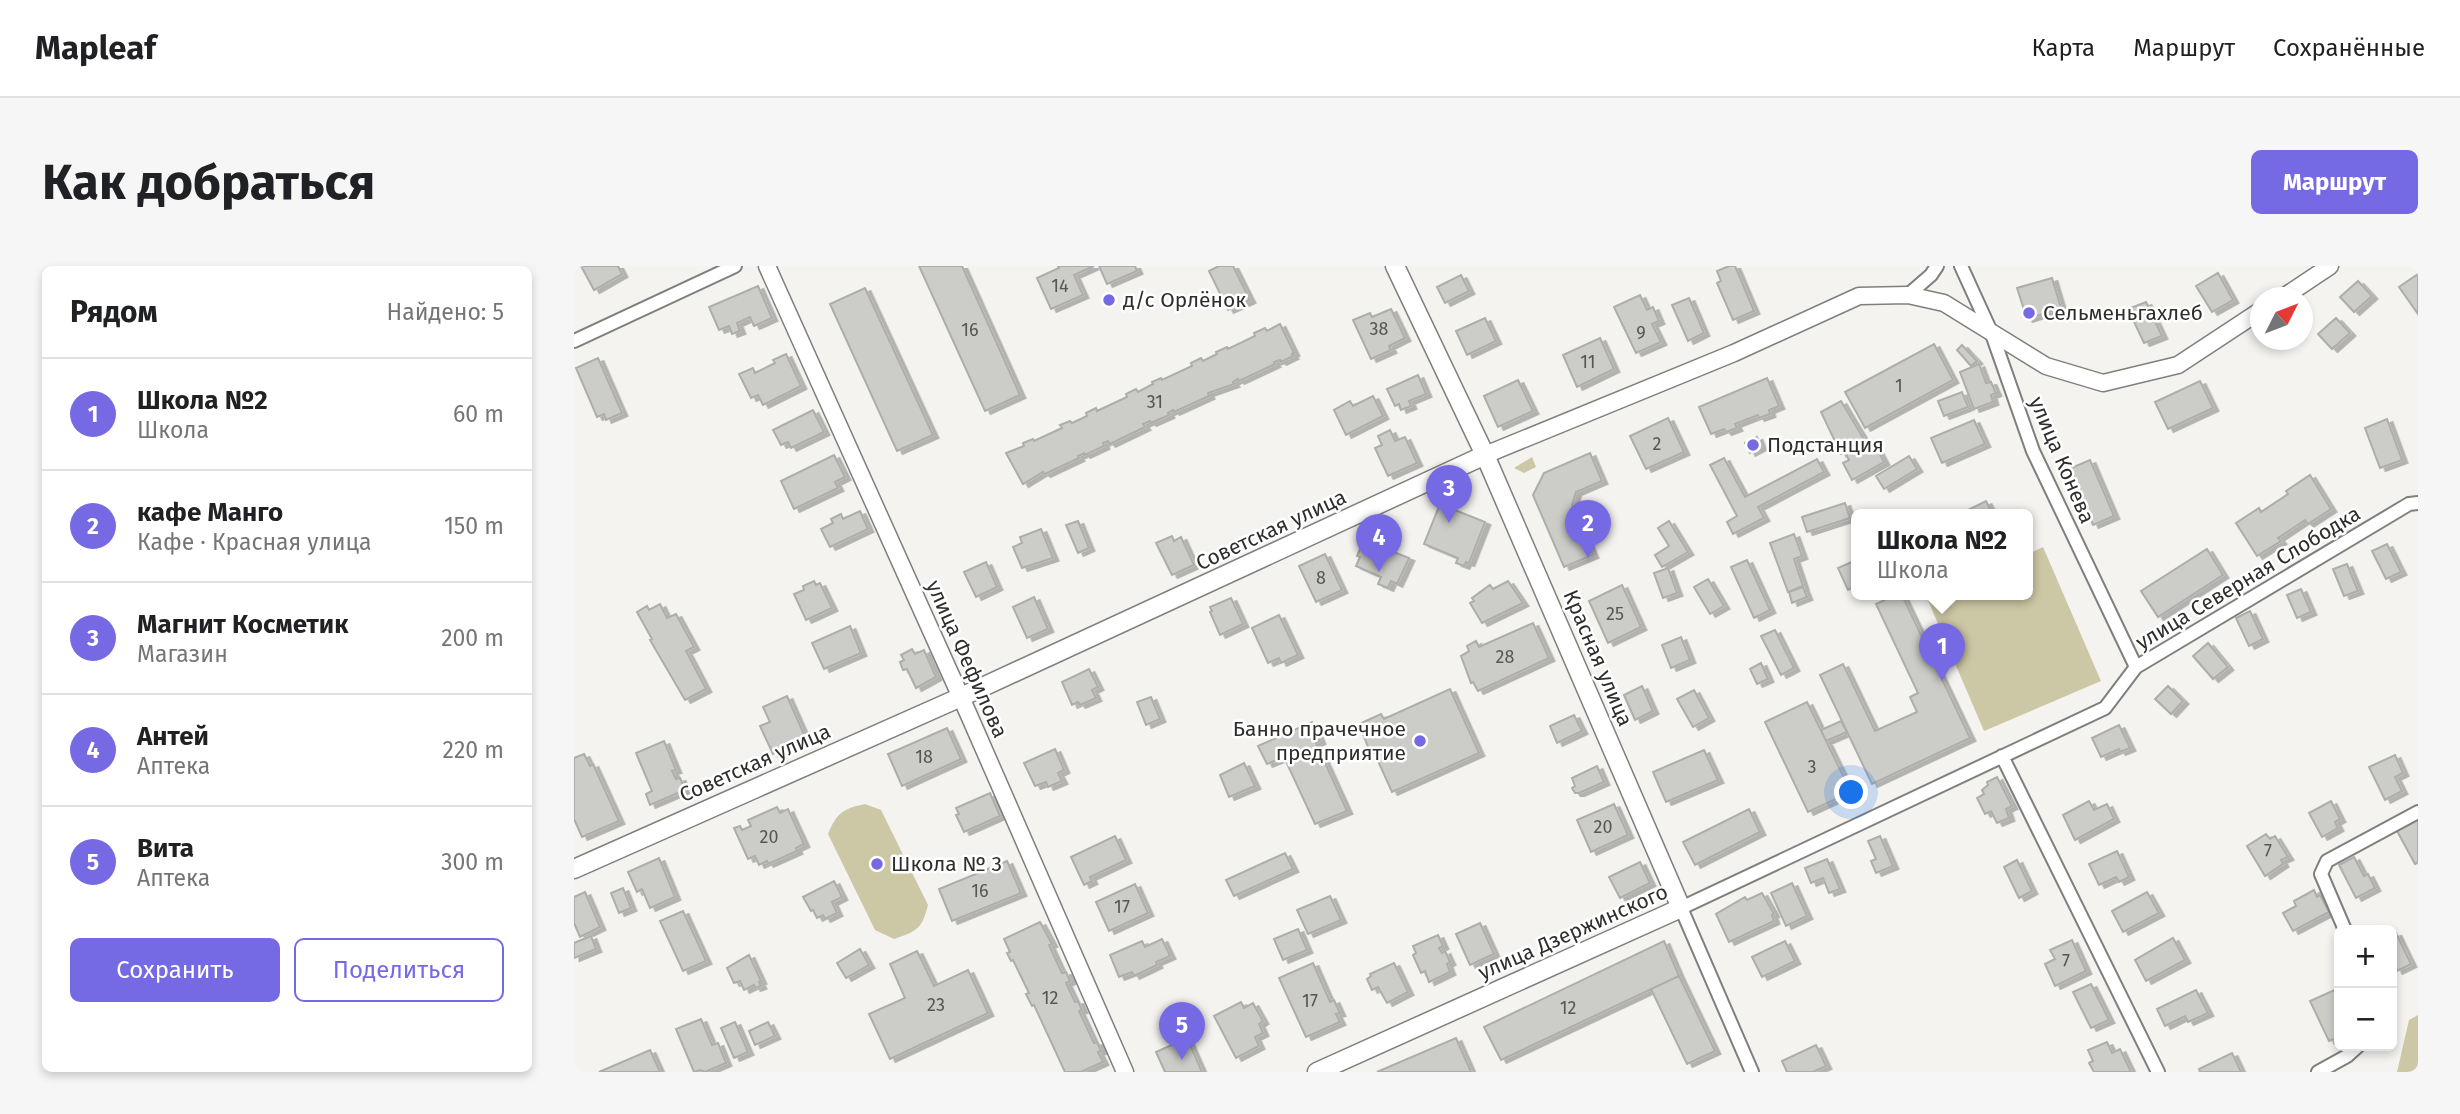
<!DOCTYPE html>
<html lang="ru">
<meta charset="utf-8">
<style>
:root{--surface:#fff;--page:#f6f6f6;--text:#202124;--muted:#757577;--line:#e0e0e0;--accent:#7669e4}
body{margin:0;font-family:"Fira Sans",sans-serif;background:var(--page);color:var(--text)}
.controls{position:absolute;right:21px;bottom:21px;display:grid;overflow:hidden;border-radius:10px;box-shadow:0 4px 10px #0003}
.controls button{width:63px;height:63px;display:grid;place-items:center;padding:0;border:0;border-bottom:2px solid var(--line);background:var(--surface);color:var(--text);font:35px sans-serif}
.compass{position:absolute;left:1676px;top:21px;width:63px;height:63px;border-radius:50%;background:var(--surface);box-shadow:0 4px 10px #0003;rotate:48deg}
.you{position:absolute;left:1278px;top:527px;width:24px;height:24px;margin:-18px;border:5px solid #fff;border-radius:50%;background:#1a73e8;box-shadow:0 0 0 10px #1a73e833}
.badge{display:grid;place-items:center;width:46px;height:46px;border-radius:50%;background:var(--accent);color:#fff;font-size:23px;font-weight:700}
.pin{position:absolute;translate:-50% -58px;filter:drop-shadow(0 2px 4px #0008)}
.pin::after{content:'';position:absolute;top:37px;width:24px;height:21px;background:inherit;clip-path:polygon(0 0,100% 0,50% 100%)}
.popup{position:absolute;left:1277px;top:243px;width:182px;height:91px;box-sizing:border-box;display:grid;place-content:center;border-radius:10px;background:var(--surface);filter:drop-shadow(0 2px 5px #0005);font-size:23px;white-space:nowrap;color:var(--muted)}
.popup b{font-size:26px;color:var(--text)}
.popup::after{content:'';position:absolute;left:50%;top:100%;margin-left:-14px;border:14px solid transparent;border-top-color:var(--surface)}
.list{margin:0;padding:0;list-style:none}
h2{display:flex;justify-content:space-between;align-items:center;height:91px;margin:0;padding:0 28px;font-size:30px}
h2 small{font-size:23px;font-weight:400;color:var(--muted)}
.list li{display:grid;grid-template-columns:46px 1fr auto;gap:21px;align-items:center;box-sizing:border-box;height:112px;padding:0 28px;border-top:2px solid var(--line)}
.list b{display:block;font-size:26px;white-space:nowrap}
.list p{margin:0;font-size:23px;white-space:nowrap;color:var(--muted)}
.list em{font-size:23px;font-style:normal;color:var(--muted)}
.actions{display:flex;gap:14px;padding:21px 28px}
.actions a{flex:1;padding:16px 0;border:2px solid var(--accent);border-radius:10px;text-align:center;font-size:24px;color:var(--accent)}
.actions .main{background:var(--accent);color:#fff}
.map{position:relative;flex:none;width:1844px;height:806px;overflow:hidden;border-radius:10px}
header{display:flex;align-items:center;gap:42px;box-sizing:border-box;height:98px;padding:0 35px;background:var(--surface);border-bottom:2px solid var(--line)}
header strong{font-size:33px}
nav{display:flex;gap:38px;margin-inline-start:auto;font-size:24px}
.intro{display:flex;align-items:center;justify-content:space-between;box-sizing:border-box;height:168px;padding:0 42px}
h1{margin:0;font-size:49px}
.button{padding:18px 32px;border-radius:10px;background:var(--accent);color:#fff;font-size:24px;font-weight:700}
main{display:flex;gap:42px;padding:0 42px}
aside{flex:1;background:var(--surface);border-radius:10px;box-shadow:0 4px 10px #0003}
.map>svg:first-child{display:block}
.green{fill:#ccc7a4}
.building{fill:#ccccc9;stroke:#adadaa;stroke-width:2;filter:url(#shadow)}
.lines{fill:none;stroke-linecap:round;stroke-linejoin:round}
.minor-casing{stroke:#7f7f7c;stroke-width:16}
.tertiary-casing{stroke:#7f7f7c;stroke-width:19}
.secondary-casing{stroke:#7f7f7c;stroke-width:21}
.minor{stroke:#fff;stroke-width:12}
.tertiary{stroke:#fff;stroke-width:16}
.secondary{stroke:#fff;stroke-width:18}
.poi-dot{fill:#7669e4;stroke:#fff;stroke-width:2.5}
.labels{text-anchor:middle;stroke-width:5;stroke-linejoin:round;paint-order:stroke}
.number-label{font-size:18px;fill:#565654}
.poi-label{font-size:21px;fill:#2e2e2d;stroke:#fff;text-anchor:start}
.street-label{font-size:21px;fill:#2e2e2d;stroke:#fff}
</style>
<header>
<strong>Mapleaf</strong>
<nav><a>Карта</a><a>Маршрут</a><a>Сохранённые</a></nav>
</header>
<div class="intro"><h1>Как добраться</h1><a class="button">Маршрут</a></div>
<main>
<aside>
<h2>Рядом<small>Найдено: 5</small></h2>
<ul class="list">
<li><span class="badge">1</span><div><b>Школа №2</b><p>Школа</p></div><em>60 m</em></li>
<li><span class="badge">2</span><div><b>кафе Манго</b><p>Кафе · Красная улица</p></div><em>150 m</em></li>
<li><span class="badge">3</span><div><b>Магнит Косметик</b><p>Магазин</p></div><em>200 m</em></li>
<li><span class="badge">4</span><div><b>Антей</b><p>Аптека</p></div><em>220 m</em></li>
<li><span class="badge">5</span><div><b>Вита</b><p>Аптека</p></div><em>300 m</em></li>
</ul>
<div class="actions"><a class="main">Сохранить</a><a>Поделиться</a></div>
</aside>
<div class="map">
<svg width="1844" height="806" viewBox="0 0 1844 806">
<defs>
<filter id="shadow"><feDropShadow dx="5.5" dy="3" stdDeviation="0" flood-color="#0004"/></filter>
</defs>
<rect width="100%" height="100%" fill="#f4f3f0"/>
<path class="green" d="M958 191 962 201 950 207 940 202Z
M1469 281 1527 415 1410 465 1353 332 1358 329H1454V288Z
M291 538 307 544 354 639C348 663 343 665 320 673L301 664 254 568C263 547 268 543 291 538Z
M1844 749V806H1823L1835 754Z"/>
<path class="building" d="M7 0H44L48 8 20 24Z
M345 0H388L446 129 411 145Z
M484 0H520L500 9 509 29 477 43 463 12 485 2Z
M525 0H561L563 5 533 18Z
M645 0H659L676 34 654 44 635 5Z
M1155 0H1161L1180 45 1159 54 1143 17 1147 15 1143 5Z
M1644 7 1659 34 1638 46 1622 20Z
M1844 8V48L1825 21Z
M887 9 895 25 871 37 863 21Z
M1478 12 1487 42 1453 53 1443 22Z
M1784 15 1798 30 1780 46 1766 31Z
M184 20 198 52 180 60 176 51 163 57 166 65 158 68 155 60 145 64 135 41Z
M291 22 359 169 323 185 256 38Z
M1066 29 1073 44 1079 41 1085 55 1078 58 1087 76 1062 87 1040 41Z
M1115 32 1130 67 1114 75 1098 39Z
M1572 36 1588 70 1570 77 1554 43Z
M817 43 831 72 815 80 817 84 797 93 779 54 796 47 798 51Z
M911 52 922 75 893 89 882 65Z
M1762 52 1776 67 1758 83 1744 68Z
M706 58 720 87 718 88 719 90 707 96 706 94 700 96 701 98 665 115 664 113 659 116 660 118 634 127 635 130 600 146 599 144 594 147 595 149 577 157 576 155 569 158 571 161 536 178 534 175 529 177 530 180 511 189 510 187 504 190 505 192 471 208 469 206 449 218 432 187 450 180 449 177 459 173 460 175 488 162 486 159 496 155 498 157 513 150 512 147 522 142 523 145 553 131 552 128 562 123 564 126 579 118 578 116 587 112 588 114 618 100 617 97 627 92 629 95 643 88 642 86 653 81 654 83 681 70 680 67 691 62 693 65Z
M1026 72 1040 103 1003 121 989 89Z
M1360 78 1379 114 1291 162 1271 126Z
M1388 79 1403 95 1397 100 1383 84Z
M212 88 227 120 189 139 184 129 177 132 165 108 179 102 181 107 201 97 199 94Z
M24 92 48 147 32 154 30 148 23 151 2 102Z
M1405 98 1412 117 1417 116 1422 127 1417 129 1419 136 1400 143 1386 106Z
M844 109 852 128 835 135 837 140 827 144 825 138 821 140 813 123Z
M1193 112 1205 140 1195 144 1196 148 1185 152 1184 149 1161 158 1163 162 1152 166 1150 163 1137 168 1125 141Z
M944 114 959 145 924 161 910 130Z
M1626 115 1639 142 1594 163 1581 136Z
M1388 126 1394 141 1370 150 1364 135Z
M799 130 809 150 772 169 760 144 776 135 779 140Z
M1267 135 1291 175 1287 177 1292 185 1301 179 1310 196 1278 214 1269 197 1275 194 1271 186 1267 188 1247 146Z
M239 144 250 166 217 182 214 176 207 179 199 164Z
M1094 152 1110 186 1072 203 1056 170Z
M1813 153 1828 194 1806 202 1791 162Z
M1400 154 1411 178 1368 197 1357 172Z
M816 164 821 175 831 171 843 197 814 210 801 182 808 179 804 170Z
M1183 171 1187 181 1176 187 1171 177Z
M1016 187 1028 215 1002 226 998 239 1019 289 990 301 959 229 970 207Z
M260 189 271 211 261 216 264 222 220 243 207 215Z
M1335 190 1343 203 1310 223 1302 210Z
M1150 192 1171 231 1243 193 1250 206 1184 241 1190 252 1159 268 1153 256 1163 250 1136 199Z
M1516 194 1540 250 1519 259 1495 203Z
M1736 209 1757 243 1734 258 1731 254 1704 272 1707 275 1683 290 1662 257 1685 242 1687 246 1714 228 1712 225Z
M1412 235 1419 249H1384Z
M1271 237 1276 252 1233 266 1228 251Z
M866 238 911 256 895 297 892 296 890 300 882 297 884 292 850 278Z
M286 245 294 263 256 281 247 263 259 257 257 253 267 248 269 253Z
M504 255 515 282 504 287 492 259Z
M1095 255 1114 286 1088 301 1081 289 1095 280 1084 262Z
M467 263 479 292 448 302 439 281 448 277 446 271Z
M1220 268 1228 290 1220 293 1229 320 1214 326 1196 277Z
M598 270 600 275 607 271 620 299 598 309 582 277Z
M790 274 835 292 823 318 817 315 814 322 804 318 807 311 782 300 786 291 783 290Z
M1813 278 1827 306 1812 313 1798 285Z
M1633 283 1649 309 1584 351 1567 325Z
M751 288 768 324 742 336 725 300Z
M1173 294 1196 344 1180 352 1157 301Z
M1282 294V320L1274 324 1264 302Z
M412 296 423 321 402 331 390 306Z
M1773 298 1784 325 1770 330 1759 303Z
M1094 302 1103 327 1089 332 1080 307Z
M1134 313 1150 340 1136 348 1120 321Z
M240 315 242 319 246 317 258 342 232 354 220 328 230 324 229 320Z
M934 315 949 337 908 357 896 337 900 335 898 332 916 319 919 323Z
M1048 319 1067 361 1034 377 1015 335Z
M1229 321 1233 331 1218 337 1215 326Z
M1727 323 1737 346 1723 352 1713 329Z
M1321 329H1328L1396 472 1298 518 1246 409 1269 398 1301 465 1343 446 1336 431 1344 427 1302 338Z
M460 331 474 363 453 372 439 341Z
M657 332 669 358 646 369 636 346 638 345 636 341Z
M86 338 93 352 102 348 120 381 112 385 132 423 111 434 76 374 78 373 63 346 73 340 75 344Z
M1676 345 1689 373 1675 380 1662 352Z
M705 349 724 389 707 397 705 392 694 397 678 362Z
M959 357 975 392 904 425 899 416 897 417 887 390 895 385 893 380 902 375 905 381Z
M276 360 287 387 250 403 238 377Z
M1201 364 1220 402 1207 409 1187 370Z
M1107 371 1116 394 1097 402 1088 379Z
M1634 377 1654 401 1639 413 1619 390Z
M338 383 341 388 350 384 362 411 342 422 333 403 329 404 326 396 330 394 327 389Z
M1187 397 1194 413 1183 418 1176 403Z
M515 403 524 421 518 424 522 432 506 439 504 436 498 439 488 416Z
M1068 420 1079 445 1061 454 1050 429Z
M1594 420 1609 435 1597 448 1581 433Z
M876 423 905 487 818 526 799 484 796 486 785 458 807 448 810 453Z
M1120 424 1135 452 1119 461 1103 433Z
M213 430 232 473 199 488 186 460 196 456 189 441Z
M577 431 586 453 572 459 563 436Z
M1233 436 1277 526 1234 546 1191 456Z
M1000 449 1008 465 983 477 976 460Z
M1267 455 1273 466 1252 475 1247 464Z
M738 456 746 475 742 477 773 545 741 558 710 491 693 498 684 480Z
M1545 459 1556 482 1546 486 1545 483 1527 491 1518 472Z
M373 462 387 493 328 520 314 488Z
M90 475 102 504 98 505 102 513 106 512 111 524 76 539 72 528 78 525 62 487Z
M481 483 490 504 484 507 488 515 474 521 472 516 461 520 450 497Z
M1130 484 1144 514 1092 536 1079 506Z
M10 488 16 500 19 498 45 555 8 571 0 553V492Z
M1821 489 1829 507 1821 511 1828 525 1811 534 1795 501Z
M670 497 681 520 655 531 646 509Z
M1023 500 1030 516 1005 527H1001L998 522 1001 520 998 512Z
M1423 511 1438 540 1432 543 1435 552 1423 557 1417 545 1411 548 1403 532 1410 528 1408 524 1414 519 1413 516Z
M416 527 426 550 390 566 382 549 385 548 382 542Z
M1515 535 1520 544 1533 538 1540 553 1501 574 1489 549Z
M1757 535 1766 553 1761 556 1764 562 1748 571 1735 547Z
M1040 538 1054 569 1017 586 1003 554Z
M203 541 206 547 214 543 230 578 222 582 223 585 194 598 193 595 185 599 181 590 174 593 160 562 166 560 168 564 177 560 174 554Z
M1175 543 1186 566 1121 599 1109 576Z
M1844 550V596L1841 598 1822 563Z
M1692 568 1696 573 1701 570 1714 591 1707 594 1709 598 1691 610 1673 580Z
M541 570 552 594 516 611 518 615 510 619 497 591Z
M1306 570 1319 600 1302 607 1297 595 1302 593 1294 575Z
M1543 585 1555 611 1545 616 1542 611 1525 619 1515 598Z
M711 587 719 603 660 630 652 614Z
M1780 591 1790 610 1794 608 1801 622 1782 632 1765 599Z
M85 592 101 631 76 642 68 623 63 626 54 606Z
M1253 593 1266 623 1255 627 1249 612 1237 617 1231 602Z
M1443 594 1458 625 1445 632 1430 601Z
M433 595 447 627 378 655 365 623Z
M1066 596 1076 617 1046 632 1035 611Z
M260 615 268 631 258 636 263 647 251 653 249 649 243 652 239 644 237 645 229 631Z
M1218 617 1233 650 1212 660 1197 627Z
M561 618 574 647 535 665 522 636Z
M49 622 57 642 45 647 37 627Z
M1740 624 1743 631 1746 629 1755 646 1719 665 1709 647 1722 640 1720 635Z
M11 626 26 661 6 671 0 657V631Z
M1573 626 1585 647 1549 666 1538 645Z
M1188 627 1200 648 1198 649 1200 655 1155 676 1142 648 1171 631 1173 634Z
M756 630 767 654 734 668 723 644Z
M109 645 132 695 109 705 86 655Z
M466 656 478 678 475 679 488 707 492 706 496 715 492 717 501 736 504 735 508 744 505 745 520 777 523 776 527 785 524 786 529 796 507 806H491L460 739 458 740 452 728 455 727 439 694 437 695 433 687 436 686 430 673Z
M906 657 920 688 896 699 882 668Z
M724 663 733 684 709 694 700 673Z
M1822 667 1837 698 1823 705 1818 694V668Z
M864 669 869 680 865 682 868 687 871 685 876 696 873 698 876 706 855 716 851 705 847 707 839 689 842 687 839 680Z
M17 670 22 683 0 692V677Z
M1599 672 1611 694 1572 715 1561 694Z
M588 673 596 690 582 696 583 699 560 710 558 706 545 711 536 689 568 675 571 681Z
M1498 674 1512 705 1481 720 1471 698 1481 693 1476 684Z
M1090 675 1105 710 927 794 910 761Z
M1211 675 1221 695 1188 711 1178 691Z
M286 683 295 699 272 712 263 697Z
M343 685 360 720 394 704 414 747 316 793 295 748 331 732 316 698Z
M175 689 187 715 185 716 187 720 181 722 180 719 170 724 166 715 160 717 153 702Z
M739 697 756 736 760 734 766 747 762 748 766 756 732 771 705 712Z
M820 697 834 726 813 737 804 721 798 724 793 713 797 710 796 708Z
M1105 710 1141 785 1113 798 1077 723Z
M1517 718 1535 754 1517 762 1499 726Z
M1765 722V771L1755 775 1736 735Z
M1622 724 1634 747 1614 756 1611 750 1591 760 1583 743Z
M667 736 670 742 679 737 689 755 685 758 689 767 681 771 685 780 662 792 640 750Z
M127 753 138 779 144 777 152 797 131 806 126 804 120 806 102 763Z
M161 756 174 786 160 792 147 762Z
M194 756 201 770 181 779 175 765Z
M613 772 628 806H591L582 786Z
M882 772 897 806H803Z
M1533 776 1538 787 1546 783 1557 806H1520L1515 797 1519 795 1514 784Z
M1242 779 1252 800 1239 806H1213L1208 795Z
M76 784 86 806H25Z
M1658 787 1667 806H1626L1625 803Z"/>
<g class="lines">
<defs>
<path id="minor" d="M1387 0 1418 68 1459 185 1562 401
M1334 29 1357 9 1363 0
M0 75 161 0
M1428 490 1584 806
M1771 664 1747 608 1753 595 1844 546
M1178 806 1107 642 1531 442 1562 401 1835 238 1844 237
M1744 806 1773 790 1784 780"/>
<path id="tertiary" d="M193 0 394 447 551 806
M1708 32 1756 0
M911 189 1160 87 1285 30 1334 29 1370 37 1472 100 1529 117 1604 99 1686 45"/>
<path id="secondary" d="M0 603 387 431 911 189
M743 806 1107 642 911 189 821 0"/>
</defs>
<use href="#minor" class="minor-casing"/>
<use href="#tertiary" class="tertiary-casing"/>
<use href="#secondary" class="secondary-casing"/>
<use href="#minor" class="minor"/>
<use href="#tertiary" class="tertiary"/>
<use href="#secondary" class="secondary"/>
</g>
<g class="poi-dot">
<circle cx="535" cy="34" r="7"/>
<circle cx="1455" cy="47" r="7"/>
<circle cx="1179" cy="179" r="7"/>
<circle cx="846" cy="475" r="7"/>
<circle cx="303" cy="598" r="7"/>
</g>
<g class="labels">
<g class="number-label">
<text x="486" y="26">14</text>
<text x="805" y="69">38</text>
<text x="396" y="70">16</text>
<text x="1067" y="73">9</text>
<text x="1014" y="102">11</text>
<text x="1325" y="126">1</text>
<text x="581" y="142">31</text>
<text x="1083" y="184">2</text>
<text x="747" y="318">8</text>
<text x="1041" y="354">25</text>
<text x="931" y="397">28</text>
<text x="350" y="497">18</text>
<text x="1238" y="507">3</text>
<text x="1029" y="567">20</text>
<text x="195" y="577">20</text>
<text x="1694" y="591">7</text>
<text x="406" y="631">16</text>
<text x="548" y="647">17</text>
<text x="1492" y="701">7</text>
<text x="476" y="738">12</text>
<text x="736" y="741">17</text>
<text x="362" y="745">23</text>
<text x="994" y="748">12</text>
</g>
<g class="poi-label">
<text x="549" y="41">д/с Орлёнок</text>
<text x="1469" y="54">Сельменьгахлеб</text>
<text x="1193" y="186">Подстанция</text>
<text x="832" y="470" text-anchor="end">Банно прачечное<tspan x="832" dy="24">предприятие</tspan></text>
<text x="317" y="605">Школа № 3</text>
</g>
<g class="street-label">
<text transform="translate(1488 194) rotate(67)" y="7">улица Конева</text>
<text transform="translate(697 264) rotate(-25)" y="7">Советская улица</text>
<text transform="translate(1674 312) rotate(-31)" y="7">улица Северная Слободка</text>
<text transform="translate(1024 392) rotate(67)" y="7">Красная улица</text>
<text transform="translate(393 393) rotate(66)" y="7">улица Фефилова</text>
<text transform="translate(181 497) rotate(-24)" y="7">Советская улица</text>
<text transform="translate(999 666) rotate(-24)" y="7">улица Дзержинского</text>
</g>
</g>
</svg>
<div class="controls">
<button>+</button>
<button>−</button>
</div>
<svg class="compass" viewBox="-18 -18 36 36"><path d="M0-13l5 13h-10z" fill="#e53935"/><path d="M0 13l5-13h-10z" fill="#757577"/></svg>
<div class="you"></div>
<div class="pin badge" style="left:1368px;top:415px">1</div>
<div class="popup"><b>Школа №2</b>Школа</div>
<div class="pin badge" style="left:1014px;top:292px">2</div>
<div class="pin badge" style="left:875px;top:257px">3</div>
<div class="pin badge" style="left:805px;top:306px">4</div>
<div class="pin badge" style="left:608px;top:794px">5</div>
</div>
</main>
